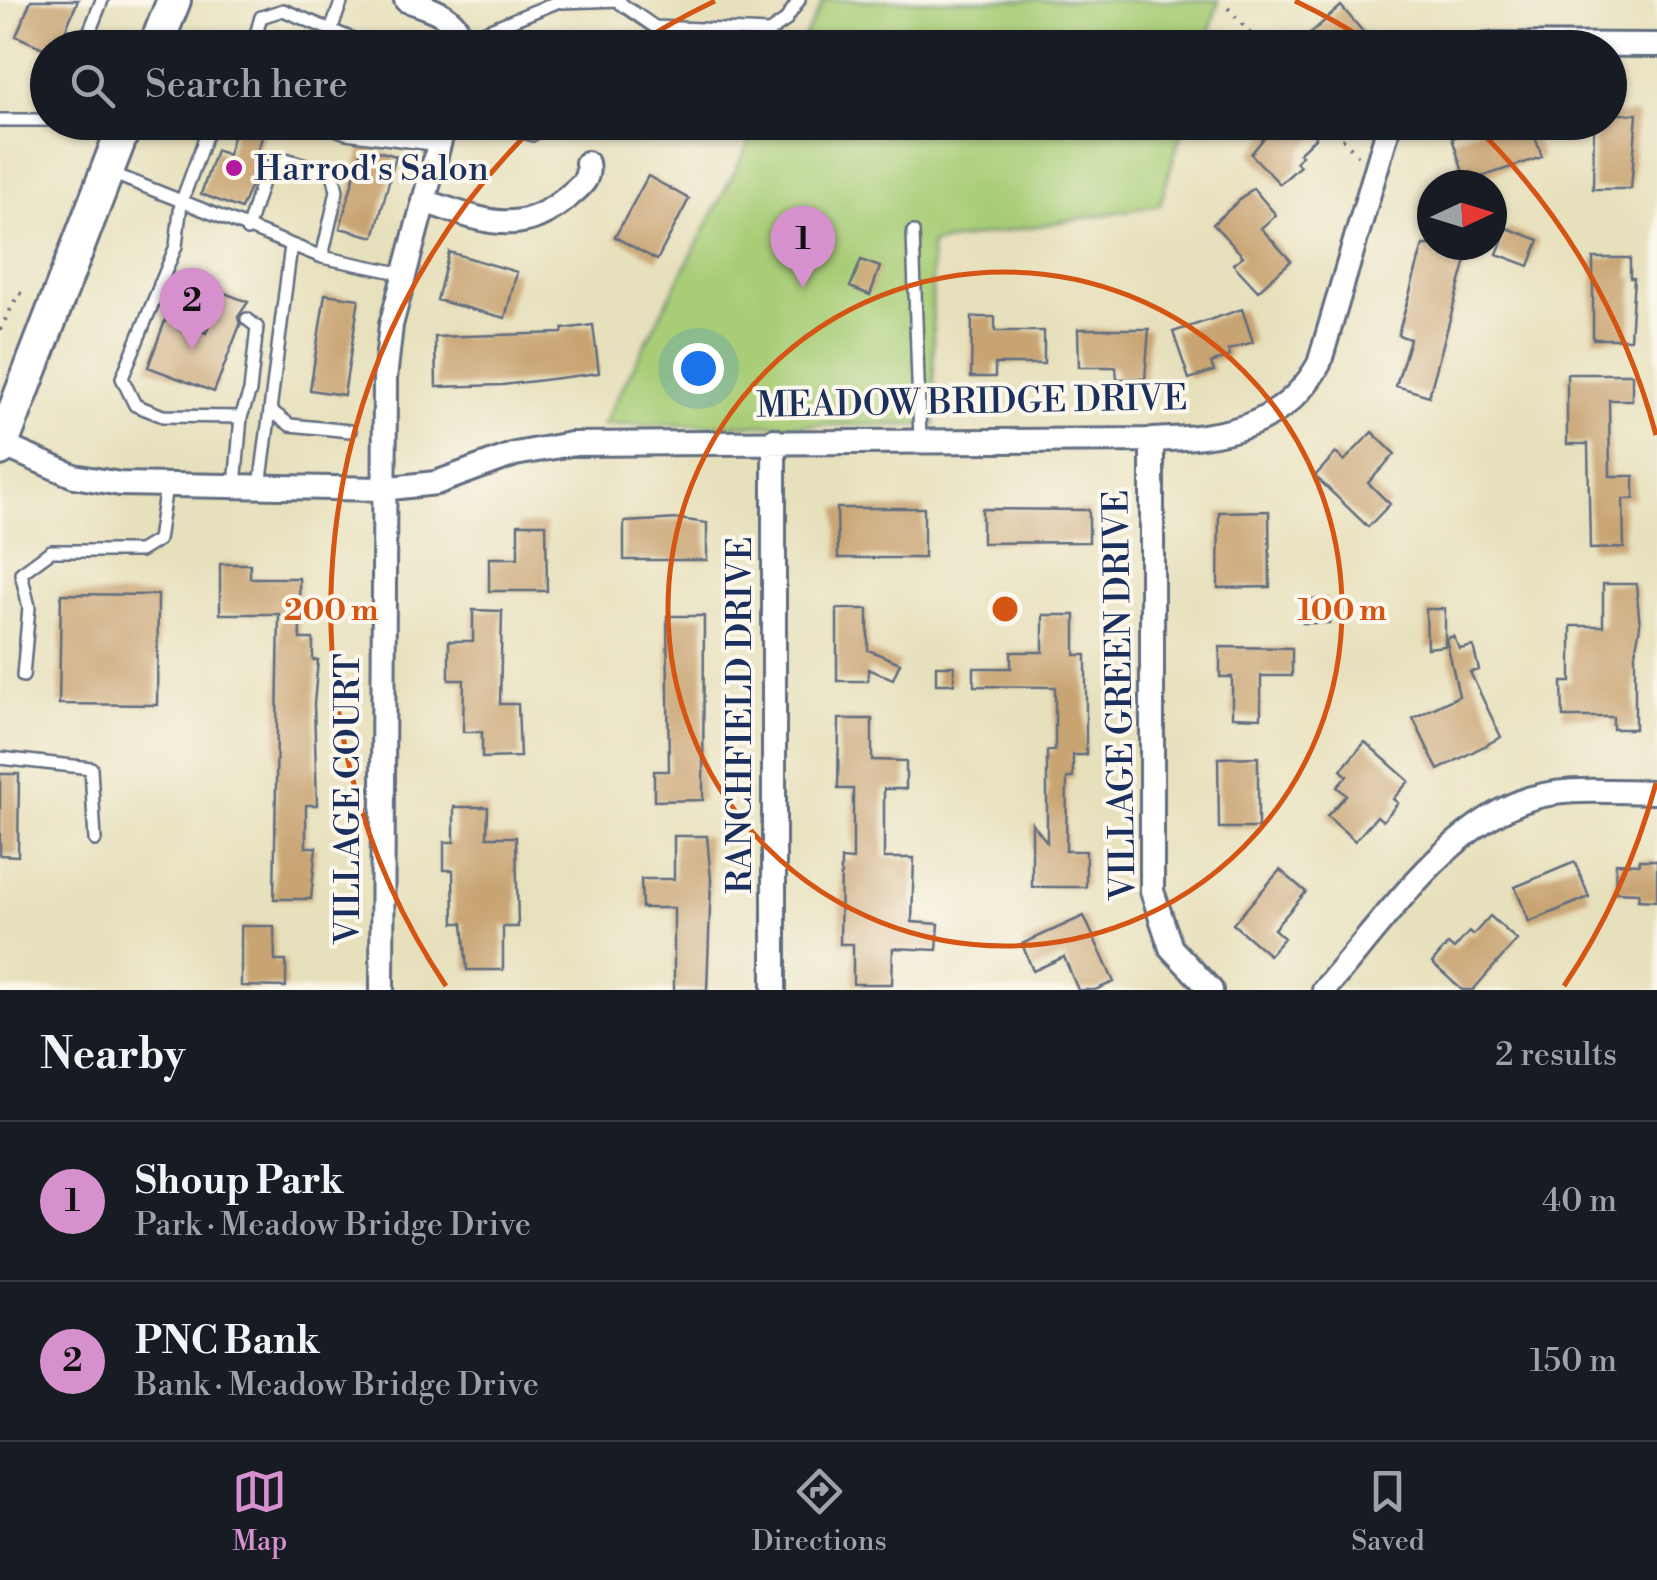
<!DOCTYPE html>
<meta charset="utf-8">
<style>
:root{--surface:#171b24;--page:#242831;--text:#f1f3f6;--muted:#9ea1a6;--line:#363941;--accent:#d690ce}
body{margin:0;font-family:"Libre Bodoni",serif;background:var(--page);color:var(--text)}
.compass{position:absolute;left:1417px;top:170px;width:90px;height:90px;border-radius:50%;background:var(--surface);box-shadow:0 2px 8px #0004;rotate:86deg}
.you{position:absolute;left:698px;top:368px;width:35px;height:35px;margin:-25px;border:8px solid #fff;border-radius:50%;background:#1a73e8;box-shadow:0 0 0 15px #1a73e833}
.badge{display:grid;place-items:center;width:65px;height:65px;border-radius:50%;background:var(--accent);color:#111;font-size:32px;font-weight:700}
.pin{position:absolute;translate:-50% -82px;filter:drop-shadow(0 2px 5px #0008)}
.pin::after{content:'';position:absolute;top:52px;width:35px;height:30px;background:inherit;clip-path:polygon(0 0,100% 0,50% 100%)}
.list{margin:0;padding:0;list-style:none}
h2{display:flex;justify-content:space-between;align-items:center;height:130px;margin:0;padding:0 40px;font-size:42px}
h2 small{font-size:32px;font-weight:400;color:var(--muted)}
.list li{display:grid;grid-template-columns:65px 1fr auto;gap:30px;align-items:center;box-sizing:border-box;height:160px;padding:0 40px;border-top:2px solid var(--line)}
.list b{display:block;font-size:38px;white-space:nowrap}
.list p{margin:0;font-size:32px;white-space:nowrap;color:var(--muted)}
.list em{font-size:32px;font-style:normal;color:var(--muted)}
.icon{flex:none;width:55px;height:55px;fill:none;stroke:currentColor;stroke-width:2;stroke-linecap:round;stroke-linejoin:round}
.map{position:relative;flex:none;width:1657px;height:990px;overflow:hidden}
.search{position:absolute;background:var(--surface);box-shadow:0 2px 8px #0004;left:30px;right:30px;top:30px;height:110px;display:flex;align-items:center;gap:25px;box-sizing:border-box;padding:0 35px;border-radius:55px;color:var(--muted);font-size:38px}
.sheet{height:450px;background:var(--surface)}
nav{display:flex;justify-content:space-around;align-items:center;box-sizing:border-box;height:140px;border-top:2px solid var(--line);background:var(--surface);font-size:28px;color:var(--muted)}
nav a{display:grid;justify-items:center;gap:5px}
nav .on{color:var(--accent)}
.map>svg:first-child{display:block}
.green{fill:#a9cd77;stroke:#627e6a;stroke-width:2.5}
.building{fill:#c9a473}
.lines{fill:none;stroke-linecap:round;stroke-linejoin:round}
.lane-casing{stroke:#626d7f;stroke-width:16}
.street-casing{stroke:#626d7f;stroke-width:28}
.secondary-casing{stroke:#626d7f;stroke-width:38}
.path{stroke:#626d7f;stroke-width:4;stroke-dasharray:2.5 8;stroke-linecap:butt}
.lane{stroke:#fff;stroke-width:11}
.street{stroke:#fff;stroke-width:22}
.secondary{stroke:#fff;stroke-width:32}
.ring{fill:none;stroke:#d45514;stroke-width:5}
.poi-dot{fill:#b5179e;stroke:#fbf7ec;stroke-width:4}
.labels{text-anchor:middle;stroke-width:8;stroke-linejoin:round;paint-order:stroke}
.poi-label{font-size:35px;fill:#1b2f5e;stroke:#fbf7ec;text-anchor:start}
.street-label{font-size:35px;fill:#1b2f5e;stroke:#fbf7ec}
.centre{fill:#d45514;stroke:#fbf7ec;stroke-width:5}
.ring-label{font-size:30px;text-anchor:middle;font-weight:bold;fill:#d45514;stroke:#fbf7ec;stroke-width:8;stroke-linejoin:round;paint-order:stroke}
</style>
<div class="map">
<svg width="1657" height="990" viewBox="0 0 1657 990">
<rect width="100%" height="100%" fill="#fbf7ec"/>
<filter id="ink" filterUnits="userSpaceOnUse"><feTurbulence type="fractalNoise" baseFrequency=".01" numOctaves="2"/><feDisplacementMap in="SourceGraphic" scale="20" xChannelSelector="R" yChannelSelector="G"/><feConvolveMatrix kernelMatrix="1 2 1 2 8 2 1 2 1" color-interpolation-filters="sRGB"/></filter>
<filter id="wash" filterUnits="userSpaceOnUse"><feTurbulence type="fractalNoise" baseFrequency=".0048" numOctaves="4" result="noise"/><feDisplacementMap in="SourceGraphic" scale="40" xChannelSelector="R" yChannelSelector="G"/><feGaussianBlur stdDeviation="2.25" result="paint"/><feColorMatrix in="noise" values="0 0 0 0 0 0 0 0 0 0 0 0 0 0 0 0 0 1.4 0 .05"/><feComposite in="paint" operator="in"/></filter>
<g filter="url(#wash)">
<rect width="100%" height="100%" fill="#e7e0bc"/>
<path class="green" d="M824 0H1219L1205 47H799Z
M760 123H1184L1160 205 931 244 935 425H603Z"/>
<g id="blocks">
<path class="building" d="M31 0H78L58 48H43L16 36Z
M1341 6 1364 33 1348 48H1294Z
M1610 114H1637L1631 189H1593L1594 122H1610Z
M237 122H267L257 153 263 154 261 161 241 209 201 194 216 150 228 155Z
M484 122H567L533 142 483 128Z
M1277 122H1302L1316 137 1299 153 1302 155 1296 162 1300 166 1280 184 1251 154Z
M1499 122H1530L1542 157 1466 182 1452 138Z
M362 147 396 156 374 237 340 228Z
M648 176 689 199 657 260 615 237Z
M1253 188 1276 215 1261 228 1291 261 1258 291 1233 264 1243 256 1213 224Z
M1507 228 1539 240 1529 266 1497 254Z
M1423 245H1470L1429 396 1396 386 1410 339 1398 335Z
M449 252 517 272 505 318 437 300Z
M1593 258H1630V278H1634L1630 339H1593Z
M861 260 880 267 870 295 850 287Z
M222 292 248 302 238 317 240 325 214 392 148 367 166 318 206 333Z
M325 294 359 299 344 395 310 390Z
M1242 309 1253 342 1228 350 1230 356 1211 363 1214 371 1189 379 1173 332Z
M972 317H995V331H1044V364H995V377H971Z
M593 325 599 373 503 385 436 387 435 337 562 333 563 329Z
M1078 329H1149L1145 379H1117L1116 367H1079Z
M1567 374H1632V400H1609L1610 476H1634V499H1623L1624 548 1590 549 1588 444H1567Z
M1372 432 1395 454 1368 483 1390 504 1368 527 1315 476 1336 453 1344 461Z
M837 508H924V558H838Z
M982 509 1089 510V542L982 543Z
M1269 511 1270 587 1218 588 1219 512Z
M679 519 707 523V560H624V522Z
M518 524H546L547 591H489V558H518Z
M220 564H250V578H299L300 639H313V660H318L314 704 317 805H306V847H316L311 899H274L279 614H220Z
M1603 584H1636L1640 626 1635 653V729H1613V717H1563L1562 682H1571V626H1603Z
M61 594 158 595 157 705 59 704Z
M1328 599 1329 623H1303V600Z
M837 609H868V650L900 663 893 679 868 669V681H837Z
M1426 609H1445V646L1427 648Z
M473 610 502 611 500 704H518L520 757 482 758V732H463L464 680H449V641H473Z
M1043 615H1075V655H1086V755H1073V778H1067L1066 851H1086V887H1032V823L1047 842V751H1055V687L974 686V668H1011V652H1043Z
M667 616H704L703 800 654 801V771H669Z
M1453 636 1460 649 1473 646 1479 670 1470 672 1501 737 1438 770 1413 718 1459 696 1446 639Z
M1220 647 1292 648V676H1261V718L1232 717V677H1220Z
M936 666H954V684H936Z
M839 719H872V760L906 761V789H884V858H914L912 922 939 924 937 950 893 948 892 984H853V944H840L841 859 853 860V789H838Z
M1365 742 1409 781 1393 799 1398 803 1383 821 1377 816 1355 841 1327 816 1346 795 1337 787 1347 776 1341 770Z
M1258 757V828H1219L1218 758Z
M0 774H19L18 856 0 855Z
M454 807H488L487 837H516L518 927H503V970H467L463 923H454L453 870H444V842H454Z
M674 836H707L711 880 707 990H674V908H642L641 879H674Z
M1639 860H1657V901L1638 900 1639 893 1615 892 1616 863 1639 864Z
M1575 862 1589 897 1529 922 1515 887Z
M1280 870 1306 892 1274 929 1284 938 1269 955 1233 924Z
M1084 916 1114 982 1095 990H1078L1064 957 1033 971 1022 944Z
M1490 916 1517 940 1473 990H1462L1432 963 1448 944 1454 949 1469 932 1473 935Z
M241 926H274L275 961H286V987L241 986Z"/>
</g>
</g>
<g filter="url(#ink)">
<use href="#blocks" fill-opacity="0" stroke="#626d7f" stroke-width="2.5"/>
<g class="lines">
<defs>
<path id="lane" d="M562 2 620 0
M620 3 655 27 769 32 785 21 799 0
M331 30 342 0
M463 40 562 0
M83 48 102 0
M252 48 261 17 283 10 374 48
M0 120H48
M67 122 116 138
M211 122 181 203 176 246 122 378 135 405 163 416 241 417 235 486
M317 122 346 133 439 145
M111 173 322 257 404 274
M247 230 266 169 282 158 333 173 337 191 322 257
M913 232 920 440
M291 246 270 410 290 425 350 431
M160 284 211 303
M241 417 250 391 257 327 247 319
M260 487 270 410
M23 676 29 607 21 573 51 551H140L158 540 166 486
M0 758 91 768 95 840"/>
<path id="street" d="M406 0C432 9 461 16 463 48
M1466 48 1488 44 1657 45
M423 201C481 219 519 241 570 195 582 185 590 179 587 163
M1152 440V891L1171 948 1211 990
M2 445 74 476 120 484 382 489 436 483 515 454 571 444 1152 440C1221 437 1282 430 1319 364L1390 122
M382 990 385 379 391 325 445 122
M774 990V440
M1324 990C1379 927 1442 833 1520 802 1562 785 1613 792 1657 792"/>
<path id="secondary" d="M155 48 174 0
M0 449 126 122"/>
</defs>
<use href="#lane" class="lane-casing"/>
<use href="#street" class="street-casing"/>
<use href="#secondary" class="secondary-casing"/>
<path class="path" d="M1228 8 1263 48
M1329 122 1359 157
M0 330 19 293 28 297"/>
<use href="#lane" class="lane"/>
<use href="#street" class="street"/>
<use href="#secondary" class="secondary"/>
</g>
</g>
<g class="ring">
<circle cx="1005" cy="609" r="337"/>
<path d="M1656 783A674 674 0 0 1 1564 986M446 986A674 674 0 0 1 537 124M633 47A674 674 0 0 1 715 1M1295 1A674 674 0 0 1 1377 47M1473 124A674 674 0 0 1 1656 435"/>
</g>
<circle class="poi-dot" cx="234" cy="168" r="10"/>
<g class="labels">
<g class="poi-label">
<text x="254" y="180">Harrod's Salon</text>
</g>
<g class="street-label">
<text transform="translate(972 401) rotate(-1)" y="12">MEADOW BRIDGE DRIVE</text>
<text transform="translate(1119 695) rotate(-91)" y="12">VILLAGE GREEN DRIVE</text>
<text transform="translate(739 715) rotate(-90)" y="12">RANCHFIELD DRIVE</text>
<text transform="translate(347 799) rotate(-90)" y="12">VILLAGE COURT</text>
</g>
</g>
<circle cx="1005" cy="609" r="15" class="centre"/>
<g class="ring-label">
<text x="1342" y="620">100 m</text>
<text x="331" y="620">200 m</text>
</g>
</svg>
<svg class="compass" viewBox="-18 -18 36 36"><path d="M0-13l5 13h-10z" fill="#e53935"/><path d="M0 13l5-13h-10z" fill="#9ea1a6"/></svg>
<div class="you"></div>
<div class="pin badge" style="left:803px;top:288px">1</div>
<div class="pin badge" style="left:192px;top:350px">2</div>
<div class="search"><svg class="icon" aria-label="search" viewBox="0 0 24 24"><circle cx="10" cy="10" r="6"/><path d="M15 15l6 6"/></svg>Search here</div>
</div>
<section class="sheet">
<h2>Nearby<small>2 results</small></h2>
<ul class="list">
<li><span class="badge">1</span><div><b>Shoup Park</b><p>Park · Meadow Bridge Drive</p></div><em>40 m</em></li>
<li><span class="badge">2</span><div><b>PNC Bank</b><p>Bank · Meadow Bridge Drive</p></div><em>150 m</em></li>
</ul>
</section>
<nav>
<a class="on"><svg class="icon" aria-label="map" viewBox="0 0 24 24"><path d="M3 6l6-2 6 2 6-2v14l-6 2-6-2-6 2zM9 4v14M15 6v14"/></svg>Map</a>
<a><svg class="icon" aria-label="directions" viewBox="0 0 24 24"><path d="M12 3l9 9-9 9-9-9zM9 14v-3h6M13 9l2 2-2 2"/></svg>Directions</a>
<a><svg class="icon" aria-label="saved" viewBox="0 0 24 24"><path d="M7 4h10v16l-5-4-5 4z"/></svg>Saved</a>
</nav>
